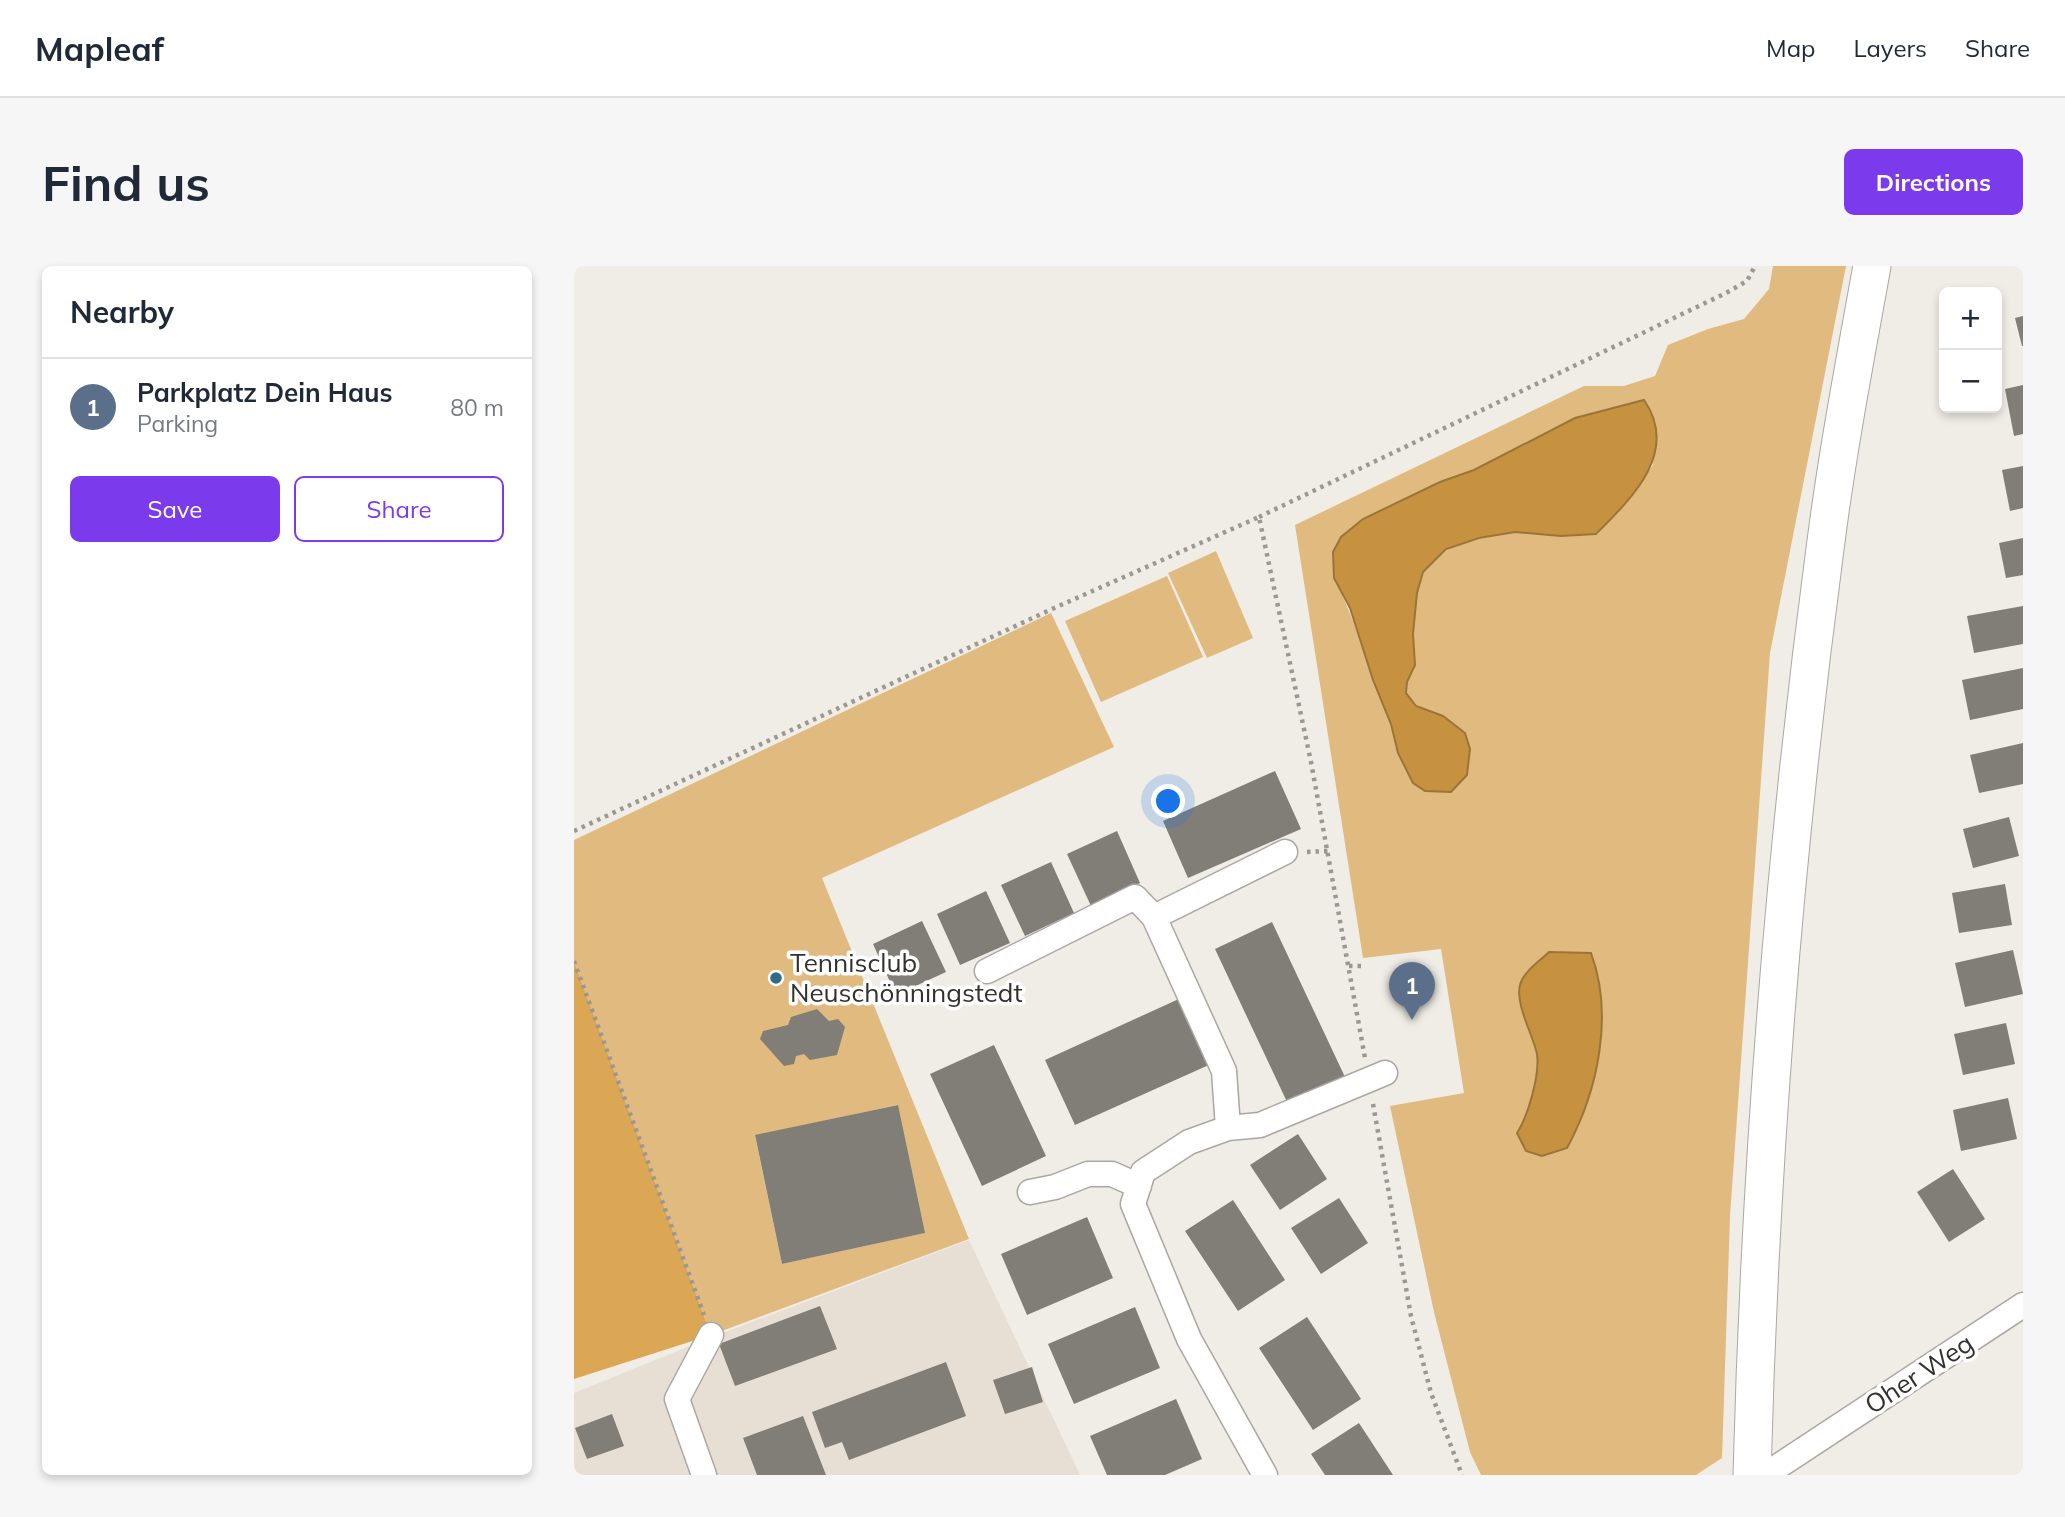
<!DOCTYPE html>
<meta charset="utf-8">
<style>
:root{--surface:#fff;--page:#f6f6f7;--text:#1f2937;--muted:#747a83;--line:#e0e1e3;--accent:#7c3aed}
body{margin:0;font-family:Mulish,sans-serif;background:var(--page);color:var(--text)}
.controls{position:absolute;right:21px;top:21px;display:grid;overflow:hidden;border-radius:10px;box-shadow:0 4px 10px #0003}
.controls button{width:63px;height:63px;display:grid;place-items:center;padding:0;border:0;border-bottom:2px solid var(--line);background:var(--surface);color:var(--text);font:35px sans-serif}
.you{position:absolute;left:595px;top:536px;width:24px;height:24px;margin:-18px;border:5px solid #fff;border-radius:50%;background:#1a73e8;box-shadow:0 0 0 10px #1a73e833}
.badge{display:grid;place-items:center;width:46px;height:46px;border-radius:50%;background:var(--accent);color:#fff;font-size:23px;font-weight:700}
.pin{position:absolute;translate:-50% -58px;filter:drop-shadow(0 2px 4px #0008)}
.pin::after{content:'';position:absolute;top:37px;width:24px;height:21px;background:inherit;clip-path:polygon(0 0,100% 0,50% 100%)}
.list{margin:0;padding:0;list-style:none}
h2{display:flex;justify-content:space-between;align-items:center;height:91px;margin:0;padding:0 28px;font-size:30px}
h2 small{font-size:23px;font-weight:400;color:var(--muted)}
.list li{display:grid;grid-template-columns:46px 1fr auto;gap:21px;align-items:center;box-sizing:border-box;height:98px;padding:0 28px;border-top:2px solid var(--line)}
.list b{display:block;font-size:26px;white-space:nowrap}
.list p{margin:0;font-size:23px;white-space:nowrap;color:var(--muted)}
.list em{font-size:23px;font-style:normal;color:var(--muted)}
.actions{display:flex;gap:14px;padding:21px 28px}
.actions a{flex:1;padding:16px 0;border:2px solid var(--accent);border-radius:10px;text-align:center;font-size:24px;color:var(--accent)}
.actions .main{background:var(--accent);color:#fff}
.map{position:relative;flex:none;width:1449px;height:1209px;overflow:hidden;border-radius:10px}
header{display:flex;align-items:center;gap:42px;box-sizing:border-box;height:98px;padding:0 35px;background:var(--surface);border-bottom:2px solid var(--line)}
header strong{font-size:33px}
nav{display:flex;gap:38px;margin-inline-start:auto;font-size:24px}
.intro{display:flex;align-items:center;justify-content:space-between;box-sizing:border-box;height:168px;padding:0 42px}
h1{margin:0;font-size:49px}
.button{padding:18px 32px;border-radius:10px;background:var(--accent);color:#fff;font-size:24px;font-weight:700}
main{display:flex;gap:42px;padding:0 42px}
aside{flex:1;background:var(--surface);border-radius:10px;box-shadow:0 4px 10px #0003}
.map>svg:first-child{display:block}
.built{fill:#e8dfd4}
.green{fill:#e1ba7f;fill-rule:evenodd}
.forest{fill:#dba755}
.water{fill:#c6923f;stroke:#9a753a;stroke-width:2}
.building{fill:#817d77}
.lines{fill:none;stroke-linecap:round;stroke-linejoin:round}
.minor-casing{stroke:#aba7a1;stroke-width:27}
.highway-casing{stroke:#aba7a1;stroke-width:39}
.path{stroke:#9b9893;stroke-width:4.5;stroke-dasharray:3.5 5;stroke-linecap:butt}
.minor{stroke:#fff;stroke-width:24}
.highway{stroke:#fff;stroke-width:37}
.poi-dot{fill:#316d84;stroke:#fff;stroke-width:2.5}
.labels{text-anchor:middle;stroke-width:7;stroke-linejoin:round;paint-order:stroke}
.poi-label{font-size:26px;fill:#33312e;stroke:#fff;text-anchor:start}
.street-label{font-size:26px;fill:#33312e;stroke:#fff}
</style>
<header>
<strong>Mapleaf</strong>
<nav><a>Map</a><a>Layers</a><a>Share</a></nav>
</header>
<div class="intro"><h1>Find us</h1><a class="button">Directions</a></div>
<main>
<aside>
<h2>Nearby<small></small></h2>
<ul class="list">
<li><span class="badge" style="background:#5c6f8a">1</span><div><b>Parkplatz Dein Haus</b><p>Parking</p></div><em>80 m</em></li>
</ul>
<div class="actions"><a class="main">Save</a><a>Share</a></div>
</aside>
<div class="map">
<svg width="1449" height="1209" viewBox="0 0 1449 1209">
<rect width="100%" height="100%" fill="#f0ece6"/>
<path class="built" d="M395 974 506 1209H0V1127L138 1071Z"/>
<path class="green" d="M1199 0H1272L1196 387 1156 950 1148 1192 1122 1209H907L896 1186 860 1046 816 840 890 827 867 683 789 692 721 259 1010 120H1050L1081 110 1094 79 1134 63 1170 53 1195 23ZM1070 134 1079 199 1044 246 987 270 941 266 905 273 872 283 849 306 843 327 839 368 841 399 833 416 832 427 842 440 869 450 817 458C797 410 784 359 760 312L834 233 866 216 900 204 1001 152ZM947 737 1022 801 1005 860 993 882 952 885 943 868 952 853 963 811V789Z
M642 285 679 372 633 392 594 307Z
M593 310 629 391 527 436 491 355Z
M477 347 540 481 248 612 395 973 137 1069 0 695V574ZM323 839 350 967 208 998 181 870Z"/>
<path class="forest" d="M0 695 137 1069 0 1113Z"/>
<path class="water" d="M1070 134C1106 186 1058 232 1022 268L987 270 941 266 905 272 872 283 849 306 843 327 839 368 841 399 833 416 832 427 842 440 869 450 891 467 896 483 893 509 877 526 851 525 839 517 824 487 817 458 799 414 776 342 760 312 759 286 767 271 789 253 866 216 900 204 1001 152Z
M975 686 1017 687C1040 749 1024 825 993 882L968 890 952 885 943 867C954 850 966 809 963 788 959 769 941 738 946 719 949 706 966 695 975 686Z"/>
<path class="building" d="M1449 50V80H1448L1441 52Z
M1449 119V168L1440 170 1431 123Z
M1449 200V242L1436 245 1428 204Z
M1449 272V309L1432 312 1425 277Z
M1449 340V378L1400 387 1393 350Z
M1449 402V443L1396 454 1388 414Z
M1449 477V518L1405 527 1396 489Z
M701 505 727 563 614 612 589 555Z
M1435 551 1445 590 1399 602 1389 563Z
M543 565 566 617 517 640 493 588Z
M477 596 500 647 451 670 427 619Z
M1431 618 1438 659 1385 667 1378 627Z
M412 625 436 677 386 699 363 648Z
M348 655 372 706 322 729 299 678Z
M698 656 771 811 714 838 641 683Z
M1439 684 1449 728 1391 741 1381 697Z
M607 732 637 798 501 859 471 794Z
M243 743 255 755 264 753 271 761 263 789 236 794 230 788 222 790 220 798 210 800 186 773 189 765 214 759 217 751Z
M1432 757 1441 798 1389 809 1380 768Z
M420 779 472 890 408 920 356 808Z
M1434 832 1443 873 1387 885 1379 844Z
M324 839 351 967 208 998 181 869Z
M724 868 753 913 706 944 676 899Z
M1379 903 1411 953 1375 976 1343 926Z
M765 932 794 977 747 1008 717 962Z
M659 934 711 1014 664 1045 611 965Z
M513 951 539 1012 453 1049 427 988Z
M246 1040 263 1083 161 1120 145 1078Z
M561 1041 586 1102 500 1138 474 1078Z
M733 1051 787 1133 739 1164 685 1082Z
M372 1096 392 1150 275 1194 268 1176 251 1182 238 1146Z
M458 1101 469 1136 431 1148 419 1114Z
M602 1133 628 1193 591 1209H533L516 1170Z
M38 1148 50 1180 13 1193 1 1162Z
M229 1150 252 1209H183L169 1172Z
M785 1157 819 1209H751L737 1188Z"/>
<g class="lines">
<defs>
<path id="minor" d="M580 651 711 586
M413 705 561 631 580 651 650 805 654 862
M456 926 481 921 514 908H538L565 920
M130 1209 103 1133 137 1069
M691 1209 615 1073 559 938 569 906 615 876 654 862 686 859 811 807
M1191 1209 1449 1039"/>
<path id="highway" d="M1178 1209C1186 900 1210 590 1251 283 1263 188 1281 94 1298 0"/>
</defs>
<use href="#minor" class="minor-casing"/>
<use href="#highway" class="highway-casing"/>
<path class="path" d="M685 251 1152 27 1173 15 1181 0
M0 565 478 343 685 251 737 496 791 792
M733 586 754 585
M0 695 130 1049
M775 700H790
M799 838 837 1050 857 1127 888 1209"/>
<use href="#minor" class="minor"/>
<use href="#highway" class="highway"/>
</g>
<circle class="poi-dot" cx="202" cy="712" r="7"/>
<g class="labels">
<g class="poi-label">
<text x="216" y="706">Tennisclub<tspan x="216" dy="30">Neuschönningstedt</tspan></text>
</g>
<g class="street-label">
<text transform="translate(1345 1108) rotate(-33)" y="9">Oher Weg</text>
</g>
</g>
</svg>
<div class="controls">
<button>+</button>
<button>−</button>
</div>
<div class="you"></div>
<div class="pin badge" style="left:838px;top:754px;background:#5c6f8a">1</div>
</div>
</main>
